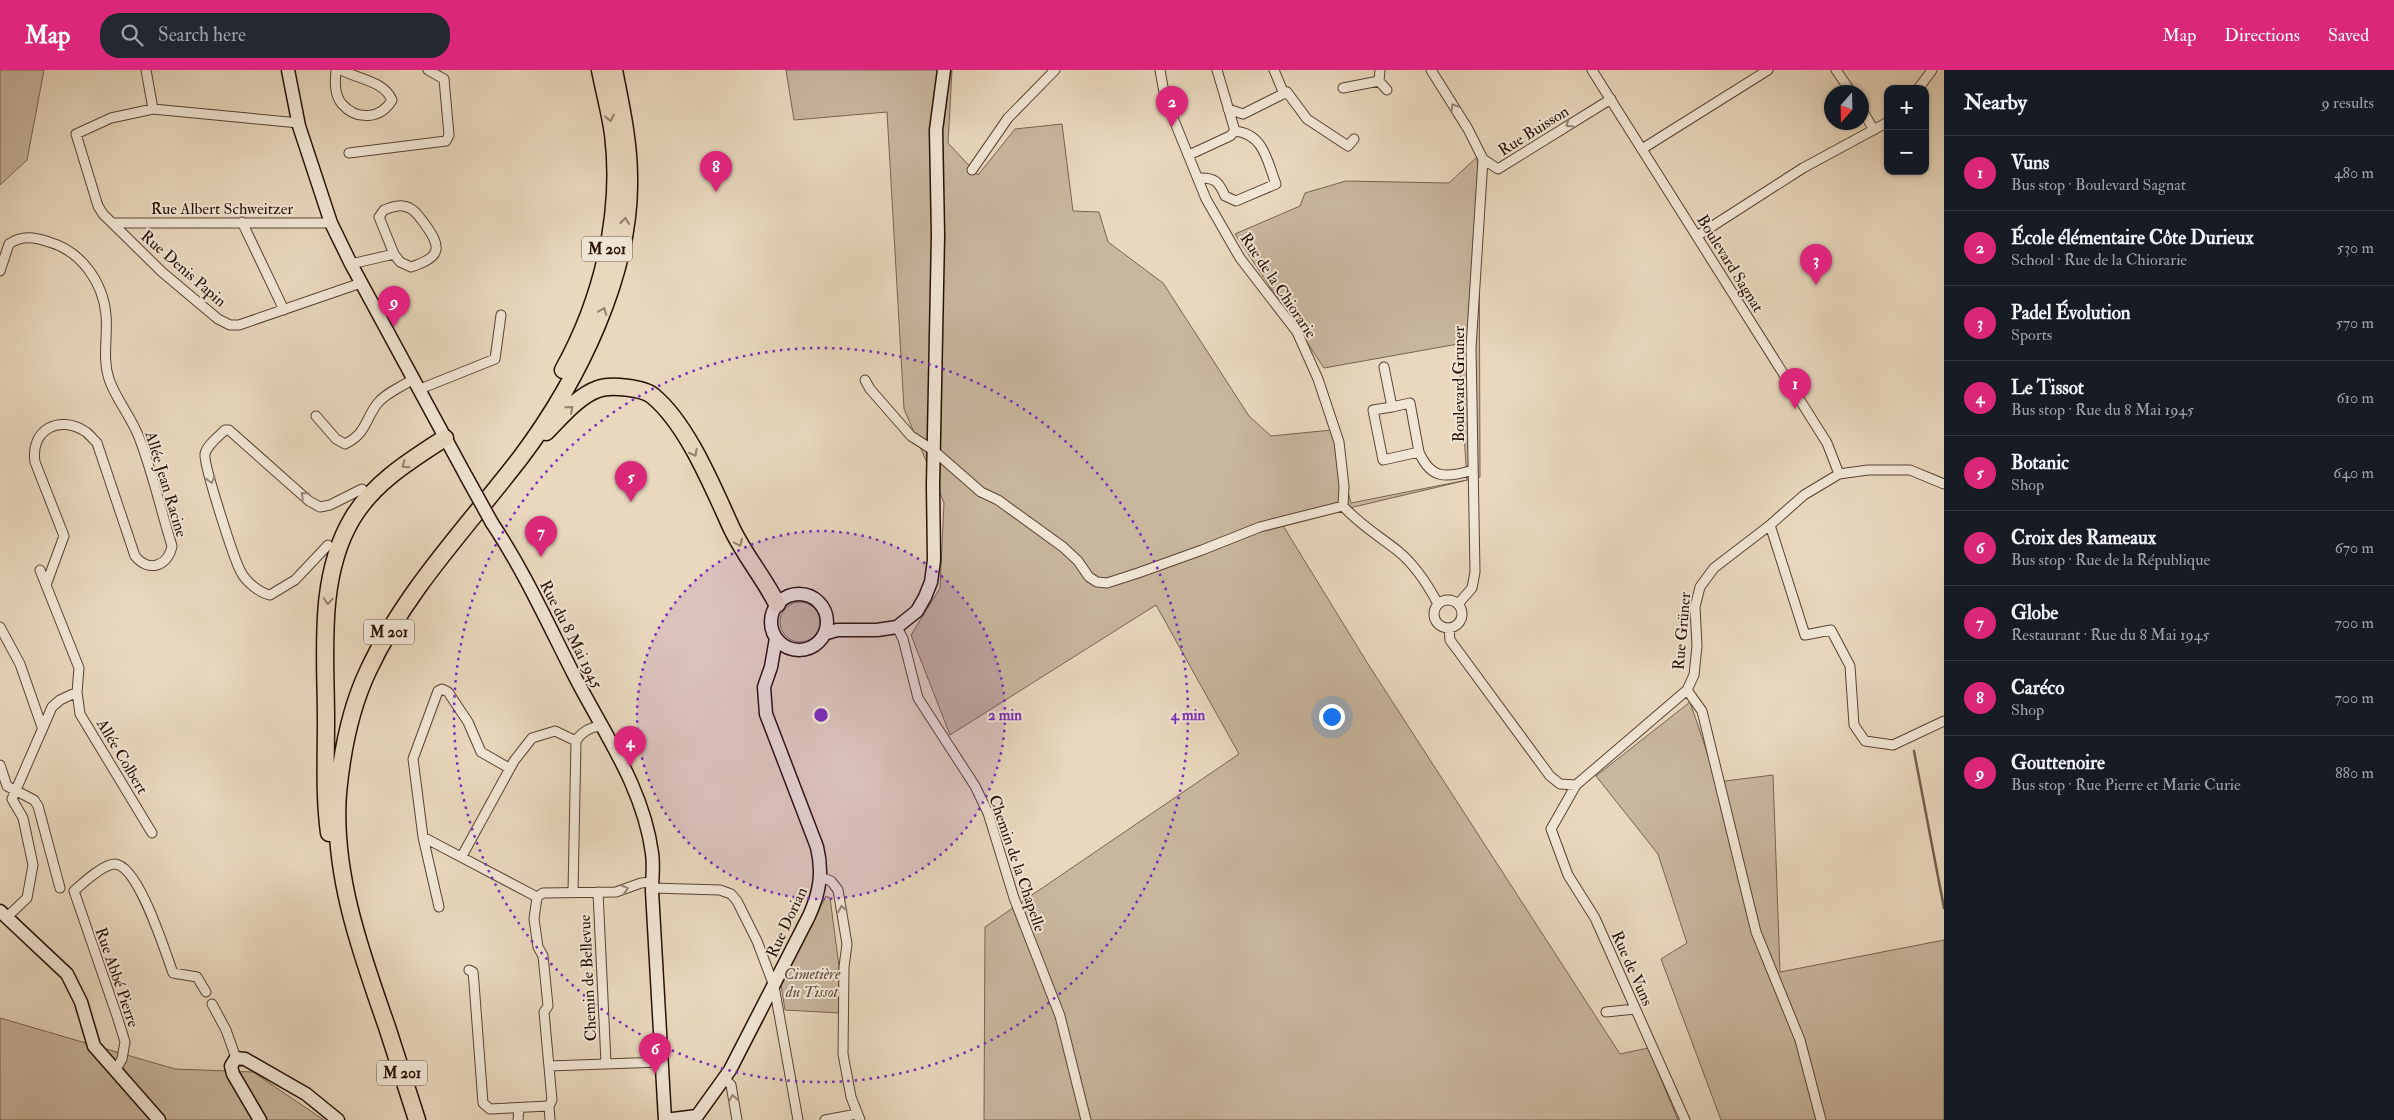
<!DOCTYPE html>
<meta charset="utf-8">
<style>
:root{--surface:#171b24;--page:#242831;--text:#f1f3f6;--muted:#9ea1a6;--line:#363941;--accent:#db2777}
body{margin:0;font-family:"IM FELL Double Pica",serif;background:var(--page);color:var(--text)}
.controls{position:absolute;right:15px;top:15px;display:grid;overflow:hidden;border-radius:10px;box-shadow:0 1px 4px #0004}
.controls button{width:45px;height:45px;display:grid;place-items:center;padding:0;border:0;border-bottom:1px solid var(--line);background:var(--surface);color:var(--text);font:25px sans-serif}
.compass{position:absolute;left:1824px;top:15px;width:45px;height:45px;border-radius:50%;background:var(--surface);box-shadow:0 1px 4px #0004;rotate:200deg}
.you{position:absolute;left:1331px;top:646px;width:18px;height:18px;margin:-12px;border:4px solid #fff;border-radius:50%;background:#1a73e8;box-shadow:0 0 0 8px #1a73e833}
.badge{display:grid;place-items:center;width:32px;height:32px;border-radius:50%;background:var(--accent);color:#fff;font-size:16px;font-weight:700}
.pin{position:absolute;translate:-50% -41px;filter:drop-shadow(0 1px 2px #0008)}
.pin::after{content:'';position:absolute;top:26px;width:18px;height:15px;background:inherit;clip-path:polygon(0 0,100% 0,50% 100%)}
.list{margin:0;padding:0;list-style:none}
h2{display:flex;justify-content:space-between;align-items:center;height:65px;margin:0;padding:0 20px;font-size:21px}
h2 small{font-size:16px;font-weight:400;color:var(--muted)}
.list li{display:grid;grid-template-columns:32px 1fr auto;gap:15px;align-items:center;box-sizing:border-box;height:75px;padding:0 20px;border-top:1px solid var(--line)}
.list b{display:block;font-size:19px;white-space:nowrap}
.list p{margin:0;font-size:16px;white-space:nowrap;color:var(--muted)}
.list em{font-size:16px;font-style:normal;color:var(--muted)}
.icon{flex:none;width:28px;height:28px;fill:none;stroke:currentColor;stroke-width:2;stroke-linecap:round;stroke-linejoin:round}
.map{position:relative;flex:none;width:1944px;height:1050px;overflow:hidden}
header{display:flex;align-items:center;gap:30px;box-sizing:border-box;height:70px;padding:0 25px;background:var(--accent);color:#fff}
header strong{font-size:24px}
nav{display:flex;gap:28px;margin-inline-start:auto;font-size:18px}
.search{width:350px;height:45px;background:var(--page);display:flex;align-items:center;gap:12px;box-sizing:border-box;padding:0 18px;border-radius:20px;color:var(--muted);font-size:19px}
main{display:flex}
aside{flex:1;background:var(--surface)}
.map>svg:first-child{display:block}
.green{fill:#c8b69e;stroke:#786351}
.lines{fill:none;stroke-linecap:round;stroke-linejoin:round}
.stream{stroke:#745f4e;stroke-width:2.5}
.street-casing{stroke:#584232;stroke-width:11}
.secondary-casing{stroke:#271004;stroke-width:15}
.highway-casing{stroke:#271004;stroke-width:19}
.street{stroke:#f1e6d5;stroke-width:9}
.secondary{stroke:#f1e6d5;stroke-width:12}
.highway{stroke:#e9d8be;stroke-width:16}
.secondary-bridge-casing{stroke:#271004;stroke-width:15;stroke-linecap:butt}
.secondary-bridge{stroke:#f1e6d5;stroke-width:12}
.oneway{stroke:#968677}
.oneway2{stroke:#927e6a}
.ring{fill:none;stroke:#7b2cbf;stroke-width:2.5;stroke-dasharray:2.5 5}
.labels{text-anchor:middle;stroke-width:4;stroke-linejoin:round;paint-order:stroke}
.shield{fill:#f1e6d5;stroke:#645043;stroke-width:1}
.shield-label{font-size:15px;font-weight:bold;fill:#271004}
.street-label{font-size:16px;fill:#271004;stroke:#f1e6d5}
.park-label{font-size:16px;font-style:italic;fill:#5f4a3a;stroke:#f1e6d5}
.centre{fill:#7b2cbf;stroke:#f1e6d5;stroke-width:2.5}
.ring-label{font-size:15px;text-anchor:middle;font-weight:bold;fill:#7b2cbf;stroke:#f1e6d5;stroke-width:4;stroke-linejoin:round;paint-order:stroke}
</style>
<header>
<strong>Map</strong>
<div class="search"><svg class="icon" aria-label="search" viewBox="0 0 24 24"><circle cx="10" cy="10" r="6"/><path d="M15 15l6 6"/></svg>Search here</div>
<nav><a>Map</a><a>Directions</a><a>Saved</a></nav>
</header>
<main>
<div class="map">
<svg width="1944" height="1050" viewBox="0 0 1944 1050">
<rect width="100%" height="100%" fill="#e9d8be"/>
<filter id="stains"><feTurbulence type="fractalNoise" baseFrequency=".004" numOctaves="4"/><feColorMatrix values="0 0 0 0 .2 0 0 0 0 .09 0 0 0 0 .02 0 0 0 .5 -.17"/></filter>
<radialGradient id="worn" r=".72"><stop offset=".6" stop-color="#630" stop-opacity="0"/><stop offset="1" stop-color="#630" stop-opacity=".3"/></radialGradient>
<path class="green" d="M0 0H44L27 90 0 115Z
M786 0H952L948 73 978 105 1015 59 1062 54 1073 141 1099 142 1108 172 1163 213 1249 346 1271 366 1332 360 1351 433 1467 410 1458 274 1324 298 1235 164 1300 136 1305 123 1346 111 1449 113 1477 87 1479 112 1480 407 1282 454 1368 594 1620 984 1648 978 1678 1050H984L985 857 1239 684 1156 535 950 665 911 565 940 518 944 433 904 339 887 42 794 50Z
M780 552a20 20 0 1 1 40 0a20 20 0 1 1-40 0Z
M1690 632 1717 712 1773 705 1780 902 1944 870V1050H1721L1661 889 1687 873 1658 784 1596 706Z
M826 826 830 828 839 896V943L785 940 781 915Z
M0 948 175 999 253 1002 324 1050H0Z"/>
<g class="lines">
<path class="stream" d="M1914 681 1944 838"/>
<defs>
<path id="street" d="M146 0 153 39
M336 0C335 11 334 25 342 34 357 51 381 49 392 30 384 11 358 9 341 0
M1160 0 1165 28 1206 129 1240 188 1297 262 1318 309 1339 372 1344 416 1343 436C1359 454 1379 466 1398 481 1415 495 1428 515 1438 534
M1274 0 1284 24
M1380 0 1379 11 1387 20
M1431 0 1468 59 1483 89 1498 99 1611 29
M1592 0 1827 373 1839 404
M1836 0 1851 22
M1343 18 1379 11
M1918 19 1932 0
M1228 39 1243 44 1287 22 1307 49 1348 76 1354 69
M1862 40 1874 60
M299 53 153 39 111 48 76 64 98 136 103 144 162 202 218 249 230 255H239L361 213
M1642 79 1768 0
M349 83 446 71 449 65 444 9 428 0
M1189 85 1230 66 1235 61 1217 0
M972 100 1008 48 1055 0
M1198 108C1215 107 1219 112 1225 126L1236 131 1276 114C1267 91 1264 64 1235 61
M242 152 284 240
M112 153H331
M1697 166 1803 98 1888 52
M351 194 394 184 400 192 411 197C442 187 442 177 424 153 418 145 413 137 403 136 396 135 390 138 384 140L379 147 394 184
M0 201 9 174C22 165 35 167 49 172 81 181 103 212 106 245 108 267 102 288 109 309 116 330 133 349 140 370 153 404 161 441 172 476 168 496 149 503 135 486L97 373C93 369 90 365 86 362 59 344 30 360 35 392L64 466 46 515
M1384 297 1392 337 1410 333 1419 382 1383 390 1373 340 1392 337
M865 310 870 319 911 366 933 380 981 422 998 430 1063 477 1078 491 1089 507 1097 512 1107 513 1138 503 1202 480 1260 457 1343 436
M420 319 495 289 501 245
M316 346 336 369 345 374C366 364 365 350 377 334 385 323 402 317 413 309
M1419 382C1431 410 1447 408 1473 400
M1770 455 1805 565 1831 560 1850 596 1854 655 1865 671 1893 675 1944 651
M328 475 295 510 270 525C260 523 246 512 241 502 234 490 203 393 205 384 207 375 219 366 225 360H229L309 431 320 437 330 435 362 419
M40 500 79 598 77 622 80 644 152 763
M1434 544a14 14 0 1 1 28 0a14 14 0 1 1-28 0Z
M1458 534 1472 518 1475 502 1471 278 1483 89
M0 557 20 594 42 657
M897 557 903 569 918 628 975 716 988 743 1014 828 1060 946 1086 1050
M1449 558 1450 570 1550 706 1560 714 1576 715
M1687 620 1702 641 1756 862 1800 970 1821 1050
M0 695 7 716 34 730 38 736 60 818
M423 767 537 827 543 823 616 822 641 813 652 812
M462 786 514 691 532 668 555 661 576 671C581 662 591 657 601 656
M821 807 831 811 838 820 847 874 844 897 843 984 851 1027 860 1050
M652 818 720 820 731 824 737 831 757 871 774 916 798 1050
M573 822 576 671
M598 822 606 993
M537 827 534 849 538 877 543 886 548 936 544 942 552 1030 549 1036 550 1050
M439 837 423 767 413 689 438 621 442 619 448 622 468 652 481 682 509 698
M7 847 27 828 33 795 23 748 12 729 52 637 60 630 77 622
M469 900 473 902 474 913 483 1033 490 1039 549 1036
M212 934 226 960 236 988
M1606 942 1635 939
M549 996 661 992
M115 1001 122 989 125 972 117 946 74 821C82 814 103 794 115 794 139 796 165 882 173 903L197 907 206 922
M725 1009 731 1015 737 1050
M518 1050 519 1038
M825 1050 857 1044
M1685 1050 1595 848 1568 805 1551 759 1576 715 1687 620 1694 605 1697 576 1695 537 1700 517 1714 498 1770 455 1804 425 1839 404 1868 400H1910L1944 414"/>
<path id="secondary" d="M288 0 299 56 331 153 351 194 466 406
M492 453C524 501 547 552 573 603 603 662 643 716 652 783 654 796 652 808 652 821L665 1050
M771 552a28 28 0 1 1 56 0a28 28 0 1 1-56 0Z
M827 563 837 560H877L897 557 917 541 925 527 931 512 934 490 933 415 938 165 936 60 944 0
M0 841 67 904 81 932 94 976 159 1050
M260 1050 233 1004 231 996 236 988 245 989 306 1024 338 1050
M665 1050 697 1046 730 1000 809 846C820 822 823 802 817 777L766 644 764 617 771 597 776 568"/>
<path id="highway" d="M563 300C602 230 623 144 613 64 610 42 604 21 600 0
M546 362C561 347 578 326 598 319 610 314 644 318 653 326 688 355 713 418 732 459 745 486 764 508 777 534
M329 763C324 726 326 688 326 650 326 585 317 508 352 449 373 413 411 390 445 368
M417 1050C407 1019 397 988 387 957 361 883 332 803 338 723 342 681 350 639 368 601 405 521 468 456 521 387 578 311 631 204 629 108 629 71 621 36 614 0"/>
</defs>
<use href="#street" class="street-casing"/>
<use href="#secondary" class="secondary-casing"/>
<use href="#highway" class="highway-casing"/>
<use href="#street" class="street"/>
<use href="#secondary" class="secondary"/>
<use href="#highway" class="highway"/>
<defs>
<path id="secondary-bridge" d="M466 406 492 453"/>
</defs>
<use href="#secondary-bridge" class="secondary-bridge-casing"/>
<use href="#secondary-bridge" class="secondary-bridge"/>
</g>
<defs><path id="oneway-chevron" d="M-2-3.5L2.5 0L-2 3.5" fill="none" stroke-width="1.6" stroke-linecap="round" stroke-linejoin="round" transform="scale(1.25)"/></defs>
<g class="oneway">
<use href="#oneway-chevron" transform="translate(1454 37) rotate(-122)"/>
<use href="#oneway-chevron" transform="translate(1569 54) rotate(148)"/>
<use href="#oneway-chevron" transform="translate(211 410) rotate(73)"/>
<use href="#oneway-chevron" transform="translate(304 425) rotate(-138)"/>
<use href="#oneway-chevron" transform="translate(625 819) rotate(-17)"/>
<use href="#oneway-chevron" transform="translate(842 839) rotate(-99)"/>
<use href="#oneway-chevron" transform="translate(733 1028) rotate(-100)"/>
</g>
<g class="oneway2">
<use href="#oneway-chevron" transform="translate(610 48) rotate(79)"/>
<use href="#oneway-chevron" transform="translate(625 151) rotate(-84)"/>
<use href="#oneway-chevron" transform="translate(603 241) rotate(-69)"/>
<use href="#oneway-chevron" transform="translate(570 339) rotate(-41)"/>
<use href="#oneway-chevron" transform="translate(694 383) rotate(62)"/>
<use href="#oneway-chevron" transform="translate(405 395) rotate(145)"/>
<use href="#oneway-chevron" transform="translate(739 473) rotate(65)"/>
<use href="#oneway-chevron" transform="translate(328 531) rotate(94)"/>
</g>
<circle cx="821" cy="645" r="184" fill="#7b2cbf" fill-opacity=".12"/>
<g class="ring">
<circle cx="821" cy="645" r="184"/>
<circle cx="821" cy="645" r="367"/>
</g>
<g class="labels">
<g class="shield">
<rect x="582" y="166.5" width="50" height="25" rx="4"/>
<rect x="364" y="549.5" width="50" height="25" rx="4"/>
<rect x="377" y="990.5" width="50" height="25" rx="4"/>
</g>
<g class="shield-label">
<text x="607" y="184">M 201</text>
<text x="389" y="567">M 201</text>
<text x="402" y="1008">M 201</text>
</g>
<g class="street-label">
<text transform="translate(1533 60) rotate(-32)" y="6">Rue Buisson</text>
<text x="222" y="144">Rue Albert Schweitzer</text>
<text transform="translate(1731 193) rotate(58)" y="6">Boulevard Sagnat</text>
<text transform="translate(184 198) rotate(41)" y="6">Rue Denis Papin</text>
<text transform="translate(1279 215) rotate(56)" y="6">Rue de la Chiorarie</text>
<text transform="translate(1458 314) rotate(-90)" y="6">Boulevard Gruner</text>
<text transform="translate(167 414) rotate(73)" y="6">Allée Jean Racine</text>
<text transform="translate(1681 561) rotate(-85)" y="6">Rue Grüner</text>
<text transform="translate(572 564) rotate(63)" y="6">Rue du 8 Mai 1945</text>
<text transform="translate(123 686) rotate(59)" y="6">Allée Colbert</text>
<text transform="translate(1018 793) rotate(71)" y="6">Chemin de la Chapelle</text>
<text transform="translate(786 852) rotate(-65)" y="6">Rue Dorian</text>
<text transform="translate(1633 898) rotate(66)" y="6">Rue de Vuns</text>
<text transform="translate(118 907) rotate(71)" y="6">Rue Abbé Pierre</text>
<text transform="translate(587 908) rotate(-93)" y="6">Chemin de Bellevue</text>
</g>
<g class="park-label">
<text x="812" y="909">Cimetière<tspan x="812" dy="18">du Tissot</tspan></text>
</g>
</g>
<circle cx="821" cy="645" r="8" class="centre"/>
<g class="ring-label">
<text x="1005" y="650">2 min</text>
<text x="1188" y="650">4 min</text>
</g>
<rect width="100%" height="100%" filter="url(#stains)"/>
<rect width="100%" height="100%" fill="url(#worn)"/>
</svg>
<div class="controls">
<button>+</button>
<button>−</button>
</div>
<svg class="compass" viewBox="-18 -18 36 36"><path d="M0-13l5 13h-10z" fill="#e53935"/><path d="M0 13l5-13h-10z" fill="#9ea1a6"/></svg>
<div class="you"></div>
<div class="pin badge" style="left:1795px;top:339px">1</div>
<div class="pin badge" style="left:1172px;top:57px">2</div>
<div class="pin badge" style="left:1816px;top:215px">3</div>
<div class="pin badge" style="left:630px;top:697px">4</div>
<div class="pin badge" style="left:631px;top:432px">5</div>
<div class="pin badge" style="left:655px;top:1004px">6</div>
<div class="pin badge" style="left:541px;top:487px">7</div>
<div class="pin badge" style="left:716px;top:122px">8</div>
<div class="pin badge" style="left:394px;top:257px">9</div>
</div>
<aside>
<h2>Nearby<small>9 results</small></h2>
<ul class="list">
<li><span class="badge">1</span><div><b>Vuns</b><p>Bus stop · Boulevard Sagnat</p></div><em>480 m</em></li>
<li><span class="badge">2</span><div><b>École élémentaire Côte Durieux</b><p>School · Rue de la Chiorarie</p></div><em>530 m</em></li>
<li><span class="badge">3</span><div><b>Padel Évolution</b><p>Sports</p></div><em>570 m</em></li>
<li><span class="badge">4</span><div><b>Le Tissot</b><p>Bus stop · Rue du 8 Mai 1945</p></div><em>610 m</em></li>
<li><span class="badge">5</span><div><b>Botanic</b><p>Shop</p></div><em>640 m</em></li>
<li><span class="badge">6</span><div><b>Croix des Rameaux</b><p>Bus stop · Rue de la République</p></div><em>670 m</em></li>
<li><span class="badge">7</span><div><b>Globe</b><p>Restaurant · Rue du 8 Mai 1945</p></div><em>700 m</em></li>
<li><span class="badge">8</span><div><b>Caréco</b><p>Shop</p></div><em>700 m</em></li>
<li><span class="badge">9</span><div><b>Gouttenoire</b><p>Bus stop · Rue Pierre et Marie Curie</p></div><em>880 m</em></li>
</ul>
</aside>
</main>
